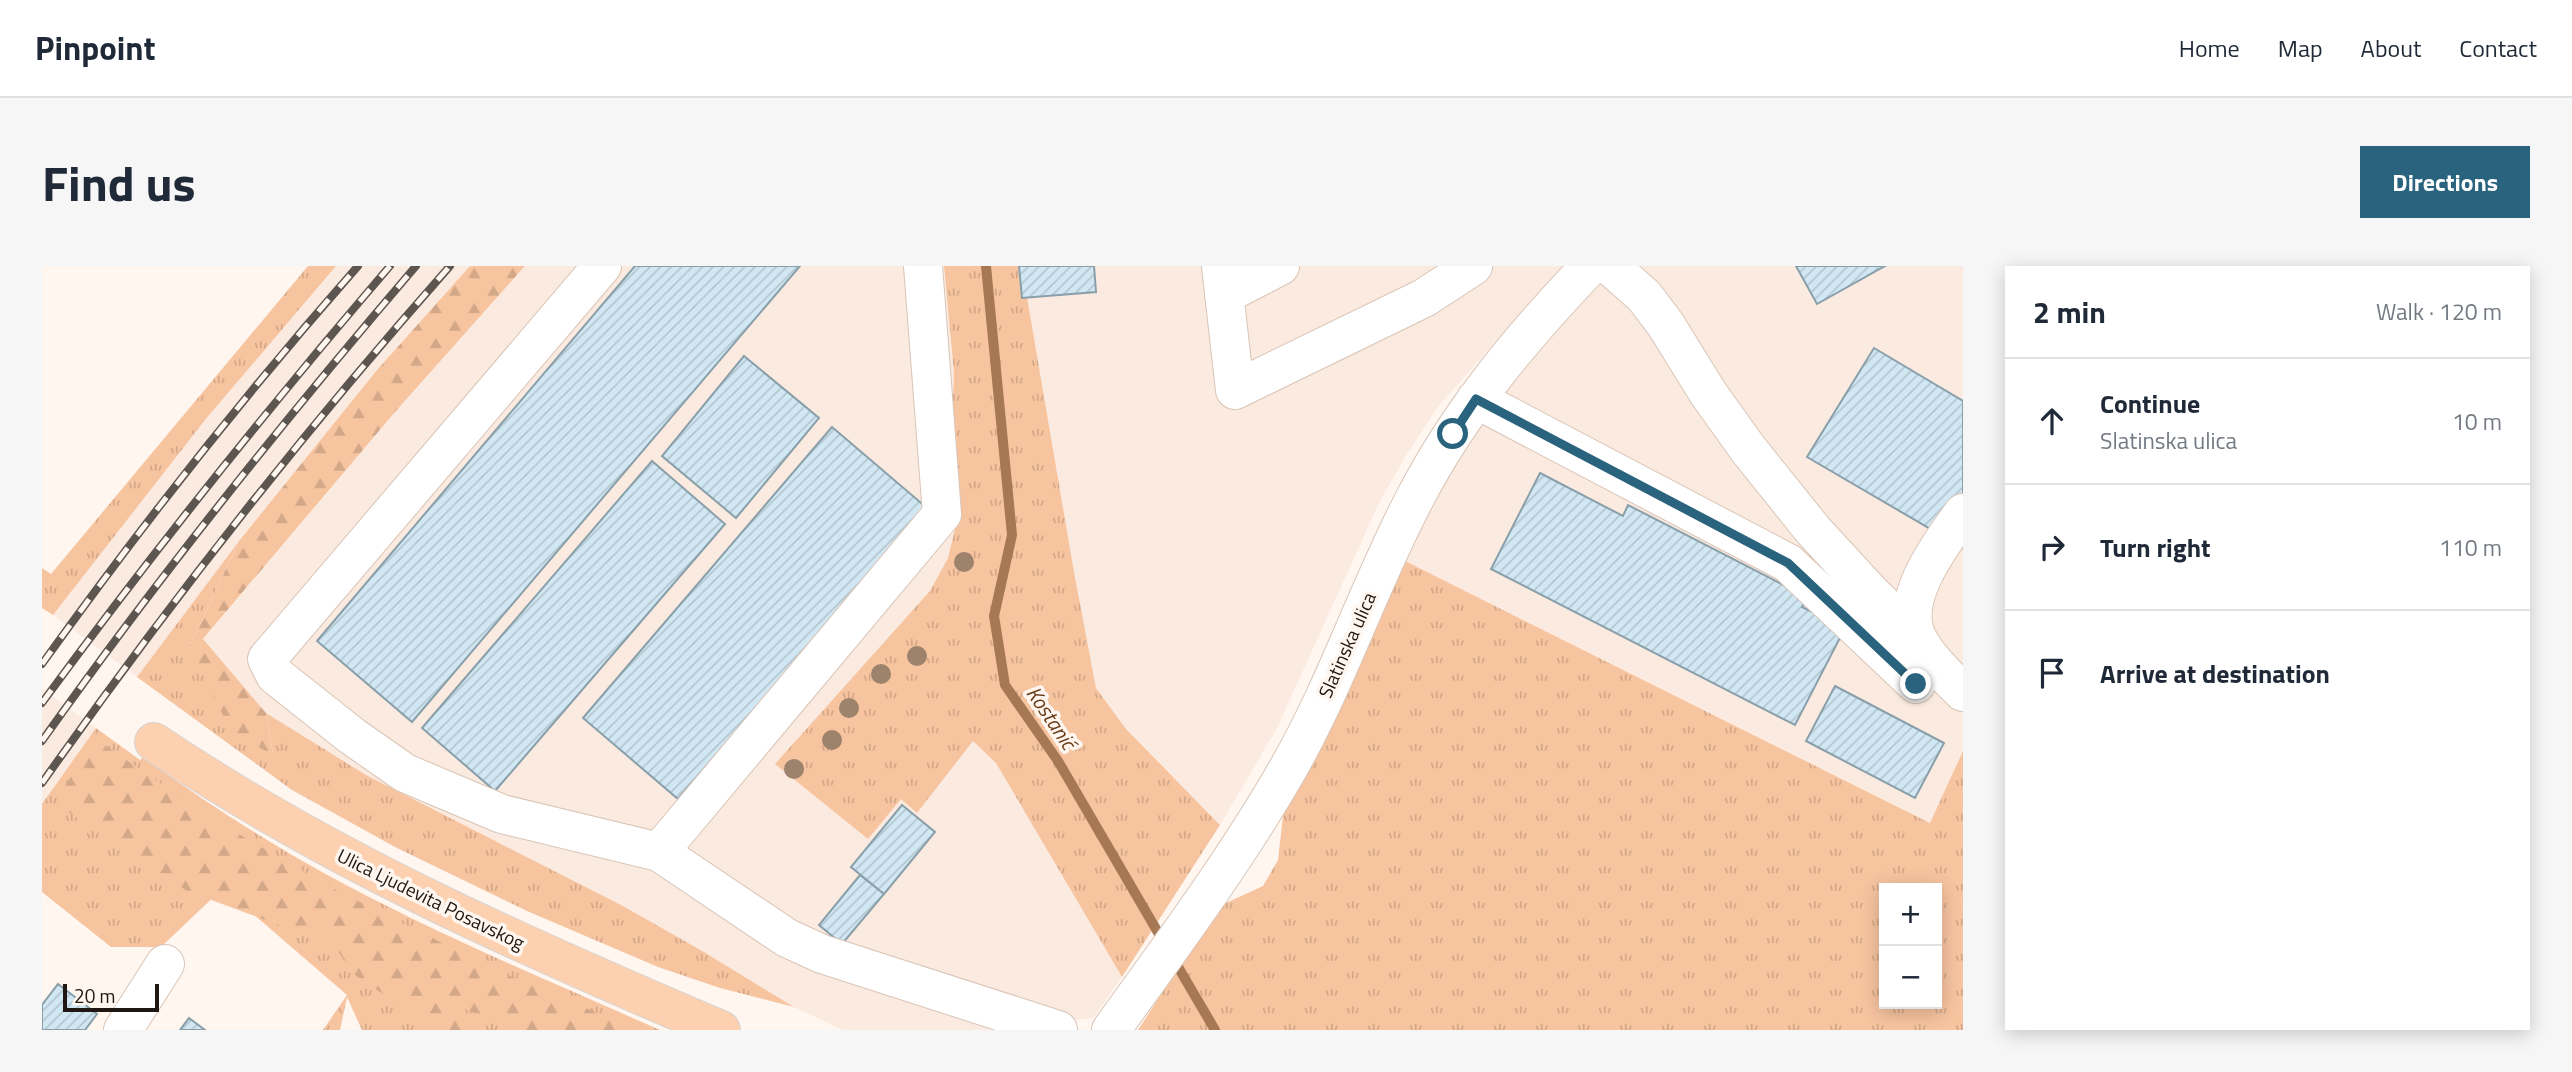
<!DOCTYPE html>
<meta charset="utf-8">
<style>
:root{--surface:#fff;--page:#f6f6f7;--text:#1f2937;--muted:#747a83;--line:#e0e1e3;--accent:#2a637d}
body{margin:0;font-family:"Titillium Web",sans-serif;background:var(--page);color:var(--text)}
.controls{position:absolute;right:21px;bottom:21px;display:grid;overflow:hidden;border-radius:0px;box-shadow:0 4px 18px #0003}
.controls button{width:63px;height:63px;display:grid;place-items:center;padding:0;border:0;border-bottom:2px solid var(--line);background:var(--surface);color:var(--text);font:35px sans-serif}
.scale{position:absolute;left:21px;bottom:18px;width:96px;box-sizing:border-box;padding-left:7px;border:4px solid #1e1712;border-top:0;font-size:19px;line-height:24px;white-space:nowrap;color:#1e1712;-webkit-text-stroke:5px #fff6f0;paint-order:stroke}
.stop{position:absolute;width:21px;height:21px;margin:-16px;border:5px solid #2a637d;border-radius:50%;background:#fff}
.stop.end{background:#2a637d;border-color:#fff;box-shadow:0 2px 7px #0008}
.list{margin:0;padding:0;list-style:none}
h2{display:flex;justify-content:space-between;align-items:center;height:91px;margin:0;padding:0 28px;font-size:30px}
h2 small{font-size:23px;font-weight:400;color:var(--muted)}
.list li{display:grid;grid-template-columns:46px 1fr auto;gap:21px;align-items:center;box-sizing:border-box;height:126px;padding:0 28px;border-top:2px solid var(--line)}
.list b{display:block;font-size:26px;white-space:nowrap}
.list p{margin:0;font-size:23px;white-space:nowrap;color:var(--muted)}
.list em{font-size:23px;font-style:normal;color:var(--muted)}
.icon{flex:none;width:38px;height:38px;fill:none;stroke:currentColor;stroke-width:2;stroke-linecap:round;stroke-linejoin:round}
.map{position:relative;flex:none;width:1921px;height:764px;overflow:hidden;border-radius:0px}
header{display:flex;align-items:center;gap:42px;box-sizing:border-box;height:98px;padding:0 35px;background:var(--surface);border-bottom:2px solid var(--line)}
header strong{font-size:33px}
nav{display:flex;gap:38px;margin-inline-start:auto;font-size:24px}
.intro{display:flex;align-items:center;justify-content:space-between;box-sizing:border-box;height:168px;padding:0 42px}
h1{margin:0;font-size:49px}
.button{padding:18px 32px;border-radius:0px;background:var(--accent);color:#fff;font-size:24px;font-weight:700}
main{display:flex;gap:42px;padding:0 42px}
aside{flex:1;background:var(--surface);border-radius:0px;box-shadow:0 4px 18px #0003}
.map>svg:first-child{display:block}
.built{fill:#fbeadf}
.grass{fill:url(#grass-tufts);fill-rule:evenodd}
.forest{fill:url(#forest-firs)}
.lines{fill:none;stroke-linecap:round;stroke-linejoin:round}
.stream{stroke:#a67854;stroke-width:10}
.building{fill:url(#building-hatch);stroke:#899faa;stroke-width:2}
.minor-casing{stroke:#d9c5b7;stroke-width:40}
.major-casing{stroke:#d6d5d4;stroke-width:40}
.minor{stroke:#fff;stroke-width:38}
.major{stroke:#fdd0af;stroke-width:38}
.rail-casing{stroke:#5d5550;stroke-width:8}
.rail{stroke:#fff6f0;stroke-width:5;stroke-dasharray:16;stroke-linecap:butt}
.tree{fill:#9d826c}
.route{stroke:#2a637d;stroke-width:9}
.labels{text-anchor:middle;stroke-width:7;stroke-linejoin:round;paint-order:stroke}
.street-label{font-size:19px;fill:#1e1712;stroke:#fff6f0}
.water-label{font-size:21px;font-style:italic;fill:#683d1a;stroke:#fff6f0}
</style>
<header>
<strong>Pinpoint</strong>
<nav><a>Home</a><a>Map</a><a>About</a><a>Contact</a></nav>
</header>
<div class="intro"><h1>Find us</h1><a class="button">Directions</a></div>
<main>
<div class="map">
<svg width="1921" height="764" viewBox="0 0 1921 764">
<defs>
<pattern id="grass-tufts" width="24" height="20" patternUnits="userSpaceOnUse" patternTransform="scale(1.75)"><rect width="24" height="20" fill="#f7c4a0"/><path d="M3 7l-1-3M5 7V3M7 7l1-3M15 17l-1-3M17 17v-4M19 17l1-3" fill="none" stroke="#d3a889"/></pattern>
<pattern id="forest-firs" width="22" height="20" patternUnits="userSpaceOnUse" patternTransform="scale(1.75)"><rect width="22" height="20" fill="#f7c4a0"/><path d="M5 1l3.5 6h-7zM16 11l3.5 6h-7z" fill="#d3a889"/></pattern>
<pattern id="building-hatch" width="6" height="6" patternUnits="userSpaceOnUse" patternTransform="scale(1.75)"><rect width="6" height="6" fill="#d1e8f4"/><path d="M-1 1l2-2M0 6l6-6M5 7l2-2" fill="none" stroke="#b3c6d0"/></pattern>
</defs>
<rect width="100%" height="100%" fill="#fff6f0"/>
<path class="built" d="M294 0H428L335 104 197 275 95 411 11 349 163 154Z
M483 0H902L912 107 909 182 916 250 906 292 888 325 859 533 875 546 931 474 954 496 1080 711 1051 752 1027 754 1019 764H801L752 741 662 686 581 640 324 509 224 447 161 374 353 146Z
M982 0H1520L1395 142 1363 191 1336 239 1235 462 1178 559 1084 463 1054 422 1032 306 986 37Z
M1568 0H1921V485L1889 557 1363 295 1423 171Z
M0 423 54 462 0 538Z"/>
<path class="grass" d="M266 0H294L163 154 11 349 0 342V302L9 308Z
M902 0H982L986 37 1032 306 1054 422 1084 463 1178 559 1080 711 954 497 931 475 875 547 859 533 826 573 733 498 888 325 906 292 916 251 909 182 912 107Z
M197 275 148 380 231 488 224 447 324 509 581 640 662 686 752 741 678 722 616 701 485 645 353 581 250 524 95 411Z
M1363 295 1888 557 1921 485V764H1096L1172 647 1184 637 1221 620 1236 594 1242 541 1288 465ZM1842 622H1895V738H1842Z
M54 462 98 494 101 491C159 533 218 572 280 606 389 666 505 714 618 764H320L305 731 298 764H281L305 729 181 622 119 681H69L0 626V538Z"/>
<path class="forest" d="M428 0H483L353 146 161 373 224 447 231 489 189 466 148 380 197 275 335 104Z
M52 472 169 552 292 623 454 704 596 764H476L413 739 434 764H394L310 707 289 674 271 659 242 661 145 625 13 537Z"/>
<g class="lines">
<path class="stream" d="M944 0 970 269 952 350 963 419 1016 495 1121 675
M1132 694 1173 764"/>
</g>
<path class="building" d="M593 0H758L370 456 275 375Z
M977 0H1052L1054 26 980 32Z
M1754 0H1843L1775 38Z
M1832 82 1921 135V282L1765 191Z
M702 90 777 152 694 252 620 190Z
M790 161 885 242 636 533 541 452Z
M610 195 683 258 453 525 380 462Z
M1498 207 1581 250 1586 239 1765 331 1760 341 1803 362 1753 459 1449 303Z
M1793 420 1902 477 1873 532 1764 475Z
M860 539 893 566 842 628 809 601Z
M818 609 842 628 800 678 777 659Z
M16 718 55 748 43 764H0V739Z
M147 752 163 764H138Z"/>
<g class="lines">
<defs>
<path id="minor" d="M560 0 225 393 233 409 310 470 363 507 460 548 617 586 745 672 780 688 1016 764
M1179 0 1193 124 1382 32 1431 0
M1568 0 1602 30 1624 59 1666 127 1706 183 1771 264 1829 327 1875 372
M1182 29 1238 0
M1434 133 1746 297 1874 418
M1921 247C1899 278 1855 334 1876 373 1886 393 1905 410 1921 426
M617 586 900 248 881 0
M81 764 123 698
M1069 764C1131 678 1195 592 1247 501 1296 415 1327 319 1373 232 1418 145 1481 70 1548 0"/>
<path id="major" d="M112 476C290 596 482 680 679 764"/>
</defs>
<use href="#minor" class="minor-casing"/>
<use href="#major" class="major-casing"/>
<use href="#minor" class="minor"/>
<use href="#major" class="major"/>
<defs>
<path id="rail" d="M0 398C99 260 204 127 316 0
M0 437C110 287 226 142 348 0
M0 475C117 310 243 153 374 0
M0 517C127 337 262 165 408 0"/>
</defs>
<use href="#rail" class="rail-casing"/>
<use href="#rail" class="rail"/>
</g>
<g class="tree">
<circle cx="922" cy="296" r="10"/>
<circle cx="875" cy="390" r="10"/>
<circle cx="839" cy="408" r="10"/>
<circle cx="807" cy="442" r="10"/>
<circle cx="790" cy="474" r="10"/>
<circle cx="752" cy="503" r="10"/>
</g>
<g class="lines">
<path class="route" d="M1411 168 1434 133 1746 297 1874 418"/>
</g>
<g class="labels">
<g class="street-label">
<text transform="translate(1305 379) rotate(-66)" y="7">Slatinska ulica</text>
<text transform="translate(389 633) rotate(26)" y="7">Ulica Ljudevita Posavskog</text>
</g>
<g class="water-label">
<text transform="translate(1009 452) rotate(56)" y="7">Kostanić</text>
</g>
</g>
</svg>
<div class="controls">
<button>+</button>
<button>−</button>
</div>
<div class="scale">20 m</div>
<div class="stop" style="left:1411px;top:168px"></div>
<div class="stop end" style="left:1874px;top:418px"></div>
</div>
<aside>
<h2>2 min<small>Walk · 120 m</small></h2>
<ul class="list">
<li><svg class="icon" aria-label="ahead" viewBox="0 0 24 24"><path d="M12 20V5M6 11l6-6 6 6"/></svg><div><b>Continue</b><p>Slatinska ulica</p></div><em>10 m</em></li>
<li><svg class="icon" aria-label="right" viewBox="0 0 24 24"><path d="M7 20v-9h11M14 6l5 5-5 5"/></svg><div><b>Turn right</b></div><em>110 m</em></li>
<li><svg class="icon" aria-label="arrive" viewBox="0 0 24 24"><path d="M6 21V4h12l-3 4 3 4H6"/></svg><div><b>Arrive at destination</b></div></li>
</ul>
</aside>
</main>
